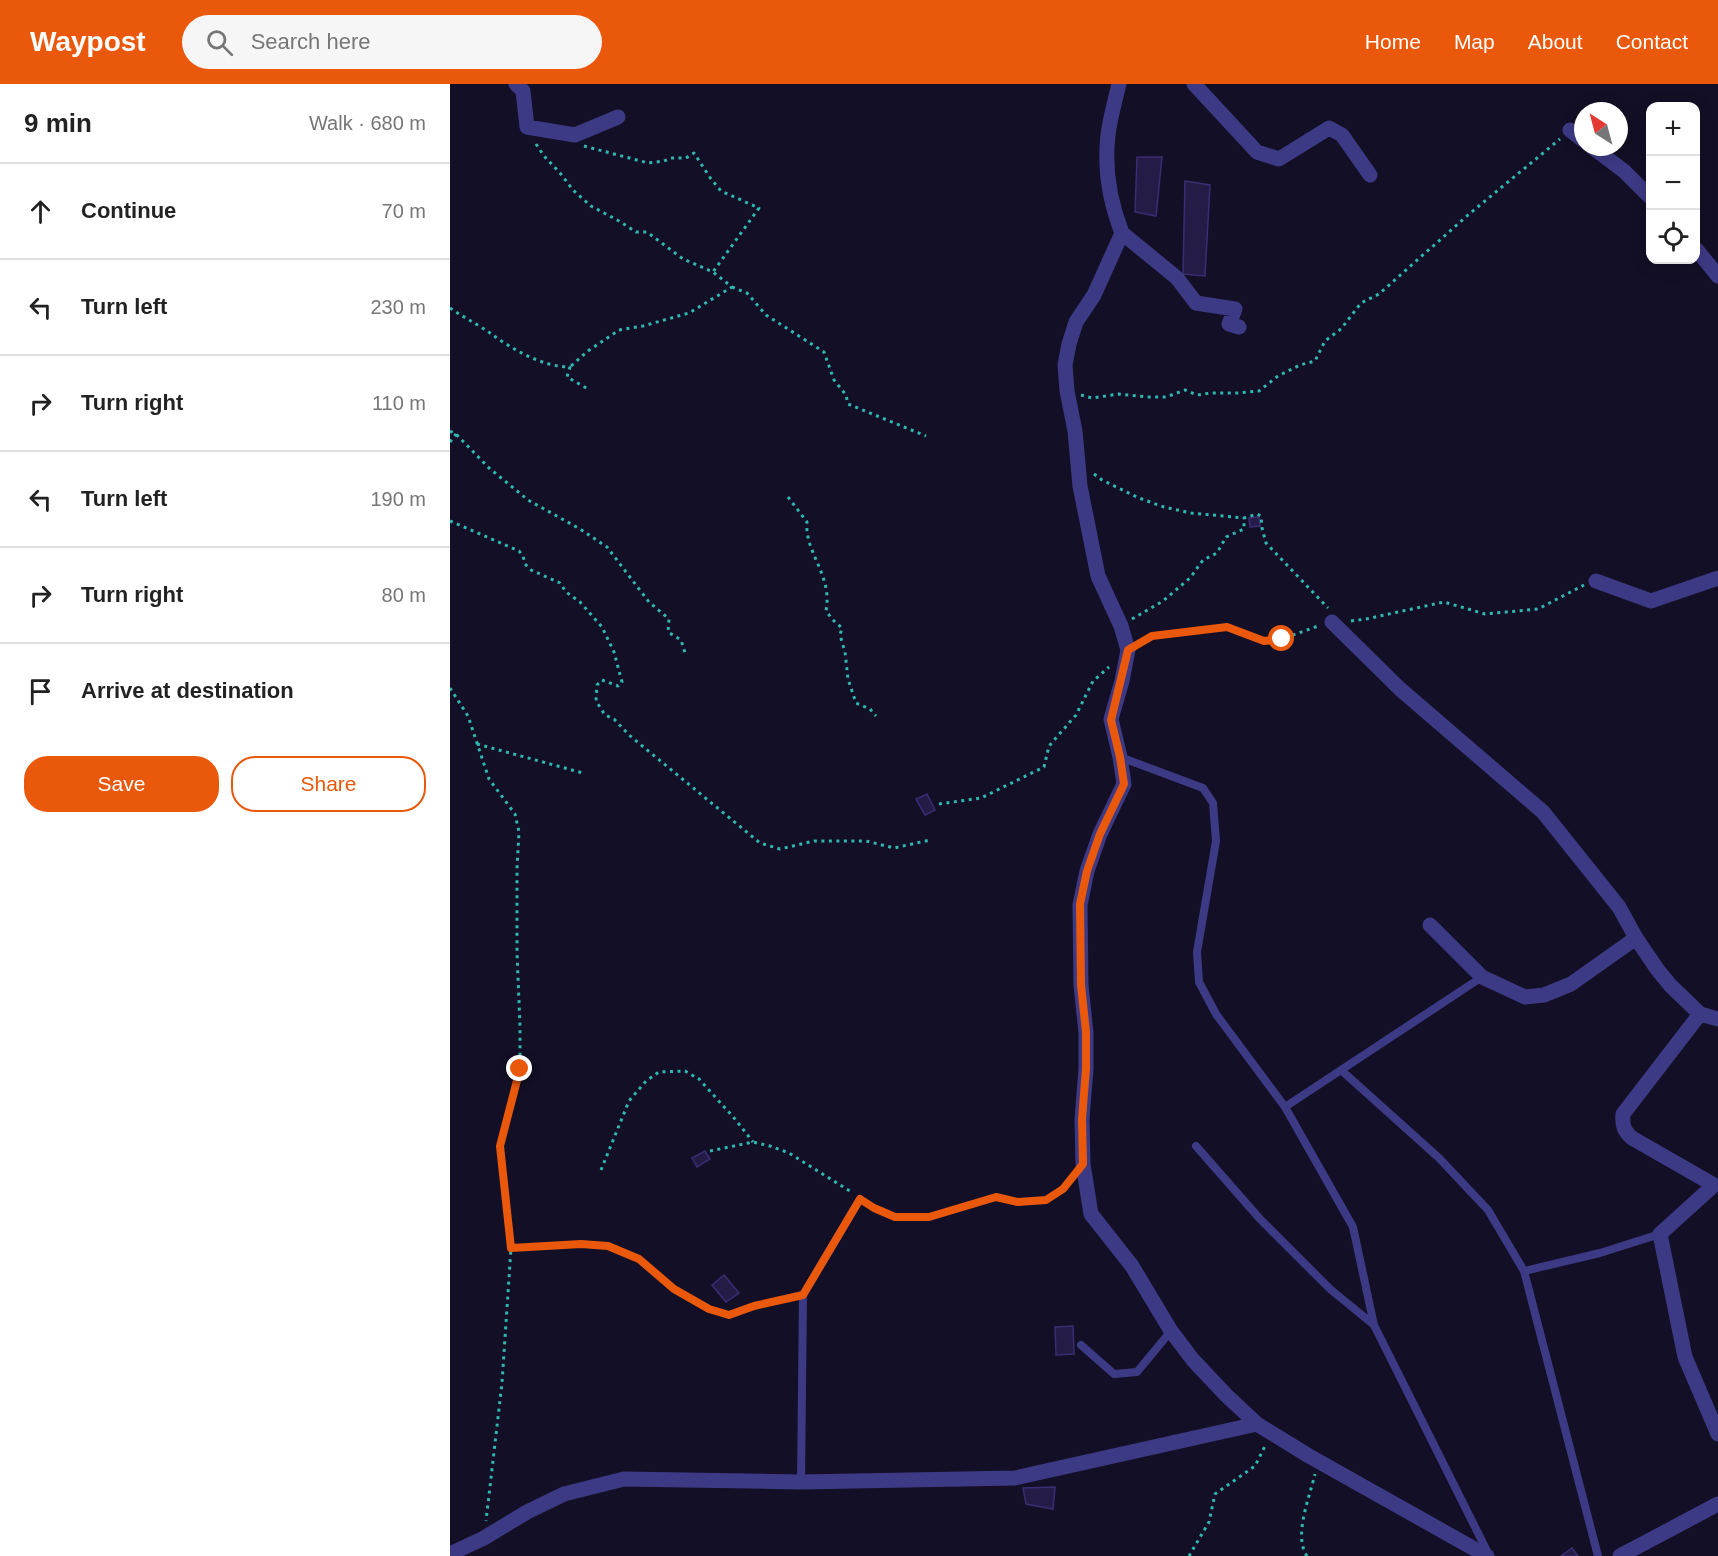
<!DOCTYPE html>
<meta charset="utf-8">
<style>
:root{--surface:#fff;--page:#f6f6f6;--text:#222;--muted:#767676;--line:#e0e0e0;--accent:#ea580c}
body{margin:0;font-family:Arial,sans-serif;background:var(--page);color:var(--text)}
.controls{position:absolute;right:18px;top:18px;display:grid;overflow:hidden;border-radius:12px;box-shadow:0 3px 15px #0003}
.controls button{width:54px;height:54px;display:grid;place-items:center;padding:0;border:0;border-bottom:2px solid var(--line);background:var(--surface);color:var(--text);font:30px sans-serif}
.compass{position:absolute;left:1124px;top:18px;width:54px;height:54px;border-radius:50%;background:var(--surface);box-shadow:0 3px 15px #0003;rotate:324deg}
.stop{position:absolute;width:18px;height:18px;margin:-14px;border:4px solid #ea580c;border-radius:50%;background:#fff}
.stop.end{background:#ea580c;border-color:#fff;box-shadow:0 2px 6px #0008}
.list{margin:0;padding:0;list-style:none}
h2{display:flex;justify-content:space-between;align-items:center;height:78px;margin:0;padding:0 24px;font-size:26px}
h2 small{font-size:20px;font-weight:400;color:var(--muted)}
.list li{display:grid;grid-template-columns:39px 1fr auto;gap:18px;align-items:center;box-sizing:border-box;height:96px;padding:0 24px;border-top:2px solid var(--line)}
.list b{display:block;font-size:22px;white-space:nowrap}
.list em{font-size:20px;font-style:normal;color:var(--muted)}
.actions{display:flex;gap:12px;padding:18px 24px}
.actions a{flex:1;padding:14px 0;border:2px solid var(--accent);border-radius:24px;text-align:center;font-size:21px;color:var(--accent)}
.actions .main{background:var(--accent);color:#fff}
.icon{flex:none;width:33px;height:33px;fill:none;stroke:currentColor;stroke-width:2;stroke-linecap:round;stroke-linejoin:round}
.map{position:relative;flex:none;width:1268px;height:1472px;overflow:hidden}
header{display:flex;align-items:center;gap:36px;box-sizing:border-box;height:84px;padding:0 30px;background:var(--accent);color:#fff}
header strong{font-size:28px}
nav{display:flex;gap:33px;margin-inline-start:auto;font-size:21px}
.search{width:420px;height:54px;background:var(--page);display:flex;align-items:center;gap:15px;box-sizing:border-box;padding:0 21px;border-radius:33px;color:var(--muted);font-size:22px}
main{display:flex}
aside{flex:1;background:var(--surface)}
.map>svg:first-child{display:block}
.building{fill:#241b47;stroke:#3b2d73;stroke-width:1.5}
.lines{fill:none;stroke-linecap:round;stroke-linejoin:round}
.path{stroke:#2fb8b0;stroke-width:3;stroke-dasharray:3 4.5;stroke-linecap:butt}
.lane{stroke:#3d3a85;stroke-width:8}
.street{stroke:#3d3a85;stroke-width:15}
.route{stroke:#ea580c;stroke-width:8}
</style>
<header>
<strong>Waypost</strong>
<div class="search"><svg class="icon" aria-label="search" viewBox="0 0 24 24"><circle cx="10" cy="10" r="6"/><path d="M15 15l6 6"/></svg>Search here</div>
<nav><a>Home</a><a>Map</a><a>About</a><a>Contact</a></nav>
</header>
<main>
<aside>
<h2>9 min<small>Walk · 680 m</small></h2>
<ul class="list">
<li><svg class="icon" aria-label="ahead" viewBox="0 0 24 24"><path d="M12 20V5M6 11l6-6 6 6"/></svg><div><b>Continue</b></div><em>70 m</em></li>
<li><svg class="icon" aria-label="left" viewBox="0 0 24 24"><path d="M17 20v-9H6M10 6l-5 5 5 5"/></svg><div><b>Turn left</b></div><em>230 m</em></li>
<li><svg class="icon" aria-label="right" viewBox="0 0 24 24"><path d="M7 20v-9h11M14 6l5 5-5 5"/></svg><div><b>Turn right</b></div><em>110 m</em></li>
<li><svg class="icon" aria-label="left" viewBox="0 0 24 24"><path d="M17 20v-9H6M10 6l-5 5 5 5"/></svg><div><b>Turn left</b></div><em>190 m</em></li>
<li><svg class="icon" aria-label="right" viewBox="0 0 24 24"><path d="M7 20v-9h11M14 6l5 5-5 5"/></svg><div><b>Turn right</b></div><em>80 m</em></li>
<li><svg class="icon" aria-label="arrive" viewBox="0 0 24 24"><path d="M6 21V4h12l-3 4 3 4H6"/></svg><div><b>Arrive at destination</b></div></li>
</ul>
<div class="actions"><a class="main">Save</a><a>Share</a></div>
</aside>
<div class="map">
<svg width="1268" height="1472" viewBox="0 0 1268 1472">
<rect width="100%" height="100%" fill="#130f26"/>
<path class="building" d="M687 73H712L706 132 685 128Z
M735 97 760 101 755 192 733 190Z
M809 433 810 442 800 443 799 434Z
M477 710 485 726 475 731 466 715Z
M255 1067 260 1075 247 1083 242 1074Z
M274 1191 289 1209 276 1218 262 1201Z
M623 1242 624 1270 606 1271 605 1243Z
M605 1403 603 1425 576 1420 573 1404Z
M1122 1464 1128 1472H1111Z"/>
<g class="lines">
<path class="path" d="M86 60 94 72 110 89 123 106 141 122 169 137 186 148H197L233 175 263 188 282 203 239 229 193 242 169 246 138 267 120 283
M134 62 198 79 214 77 221 74H236L244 69 261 95 271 107 309 124 263 188
M282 203 297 209 316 231 374 268 384 296 396 311 398 320 476 352
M0 224C13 233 27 240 40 249 62 265 92 283 120 283L117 293 138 305
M631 311 642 314 669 310 697 313H716L735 306 747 311 761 309H788L809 307 828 292 850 281 865 277 875 257 891 245 911 219 929 210 1018 131 1110 55
M0 347 6 350 39 384 78 416 130 445 157 463 199 518 219 535 218 548 231 556 236 572
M0 358 6 350
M644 390 652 396 689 414 714 423 741 429 794 434
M338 413 357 438C354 468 383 491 376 527L383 536 392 544 390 551 395 568 398 595 406 619 420 625 426 632
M0 437 69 467 73 472 75 480 81 486 110 499 116 508 130 518 152 543 164 568 172 598 168 602 152 596 147 601 146 617 155 631 164 635 179 651 310 759 330 765 364 757H416L444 764 480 756
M682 535 713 517 740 494 753 476 767 469 776 453 794 445V434L807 430 811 432 812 444 816 459 878 524
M901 537 916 535 994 518 1035 530 1088 525 1134 501
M691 559 702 552 777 543 814 557 832 555 868 542
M0 604 18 632 39 695 65 730 69 748 67 784V869L70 942V985L49 1062 61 1164 52 1299 36 1437
M27 660 133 689
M489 720 531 714 594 683 599 662 626 631 643 597 659 583
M260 1067 303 1058 320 1062 339 1069 403 1109
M151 1086 179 1017 196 997 209 988 235 987 249 995 285 1035 303 1058
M420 1121 445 1133H479L546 1113 568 1117 596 1116 613 1105 621 1095
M61 1164 131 1160 158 1162 189 1175 224 1205 259 1225 279 1231 304 1222 342 1213
M739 1472 759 1438 765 1410 805 1382 815 1362
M857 1472C843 1452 860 1412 865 1390"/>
<path class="lane" d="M670 673 753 704 763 719 766 757 747 868 749 898 766 930 835 1023
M1032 893 835 1023 903 1143 924 1241 1039 1471
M891 986 989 1074 1038 1126 1074 1187
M746 1062 810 1135 880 1205 924 1241
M631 1261 664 1290 687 1288 721 1247
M351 1398 353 1211 410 1115
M1148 1472 1074 1187 1150 1169 1210 1150"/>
<path class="street" d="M66 0 73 7 77 43 125 51 168 33
M669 0C665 17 660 34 658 51 654 85 660 118 672 149L644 211 626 238 619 260 615 281 617 307 625 347 630 402 648 492 671 542 678 566 672 597 661 635 670 673 674 700 650 750 637 787 630 821 631 901 636 949V985L632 1035 633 1080 641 1130 682 1182 721 1247 743 1276 776 1311 807 1340 859 1372 1037 1472
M744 0 807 68 829 75 879 44 892 51 920 91
M1120 46 1133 56
M1142 63 1174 87 1200 113
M672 149 727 194 746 219 785 225 779 240 789 243
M1246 165 1268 192
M1146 497 1201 517 1268 494
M882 538 950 605 1093 728 1169 823 1186 854 1207 885 1220 901 1250 930 1173 1030C1172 1042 1174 1047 1182 1054L1264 1101 1210 1150 1235 1273 1268 1350
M980 841 1032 893 1075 913 1094 911 1121 900 1186 854
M1250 930 1268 935
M0 1470 34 1454 77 1428 114 1410 174 1395 351 1398 565 1394 807 1340
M1170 1472 1268 1420"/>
</g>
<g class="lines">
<path class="route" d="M70 985 50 1062 61 1164 131 1160 158 1162 189 1175 224 1205 259 1225 279 1231 304 1222 353 1211 410 1115 424 1124 445 1133H479L546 1113 568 1118 596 1116 613 1105 633 1080 632 1035 636 985V948L631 901 630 820 637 787 650 750 674 700 670 673 661 636 678 566 702 552 777 543 814 557 832 555"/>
</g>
</svg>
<div class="controls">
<button>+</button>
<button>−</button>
<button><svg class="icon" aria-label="locate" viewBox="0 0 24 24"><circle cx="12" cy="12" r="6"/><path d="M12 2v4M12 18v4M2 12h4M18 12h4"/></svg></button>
</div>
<svg class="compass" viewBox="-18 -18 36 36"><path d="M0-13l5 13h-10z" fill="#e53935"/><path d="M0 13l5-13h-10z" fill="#767676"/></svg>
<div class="stop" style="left:832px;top:555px"></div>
<div class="stop end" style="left:70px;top:985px"></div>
</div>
</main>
